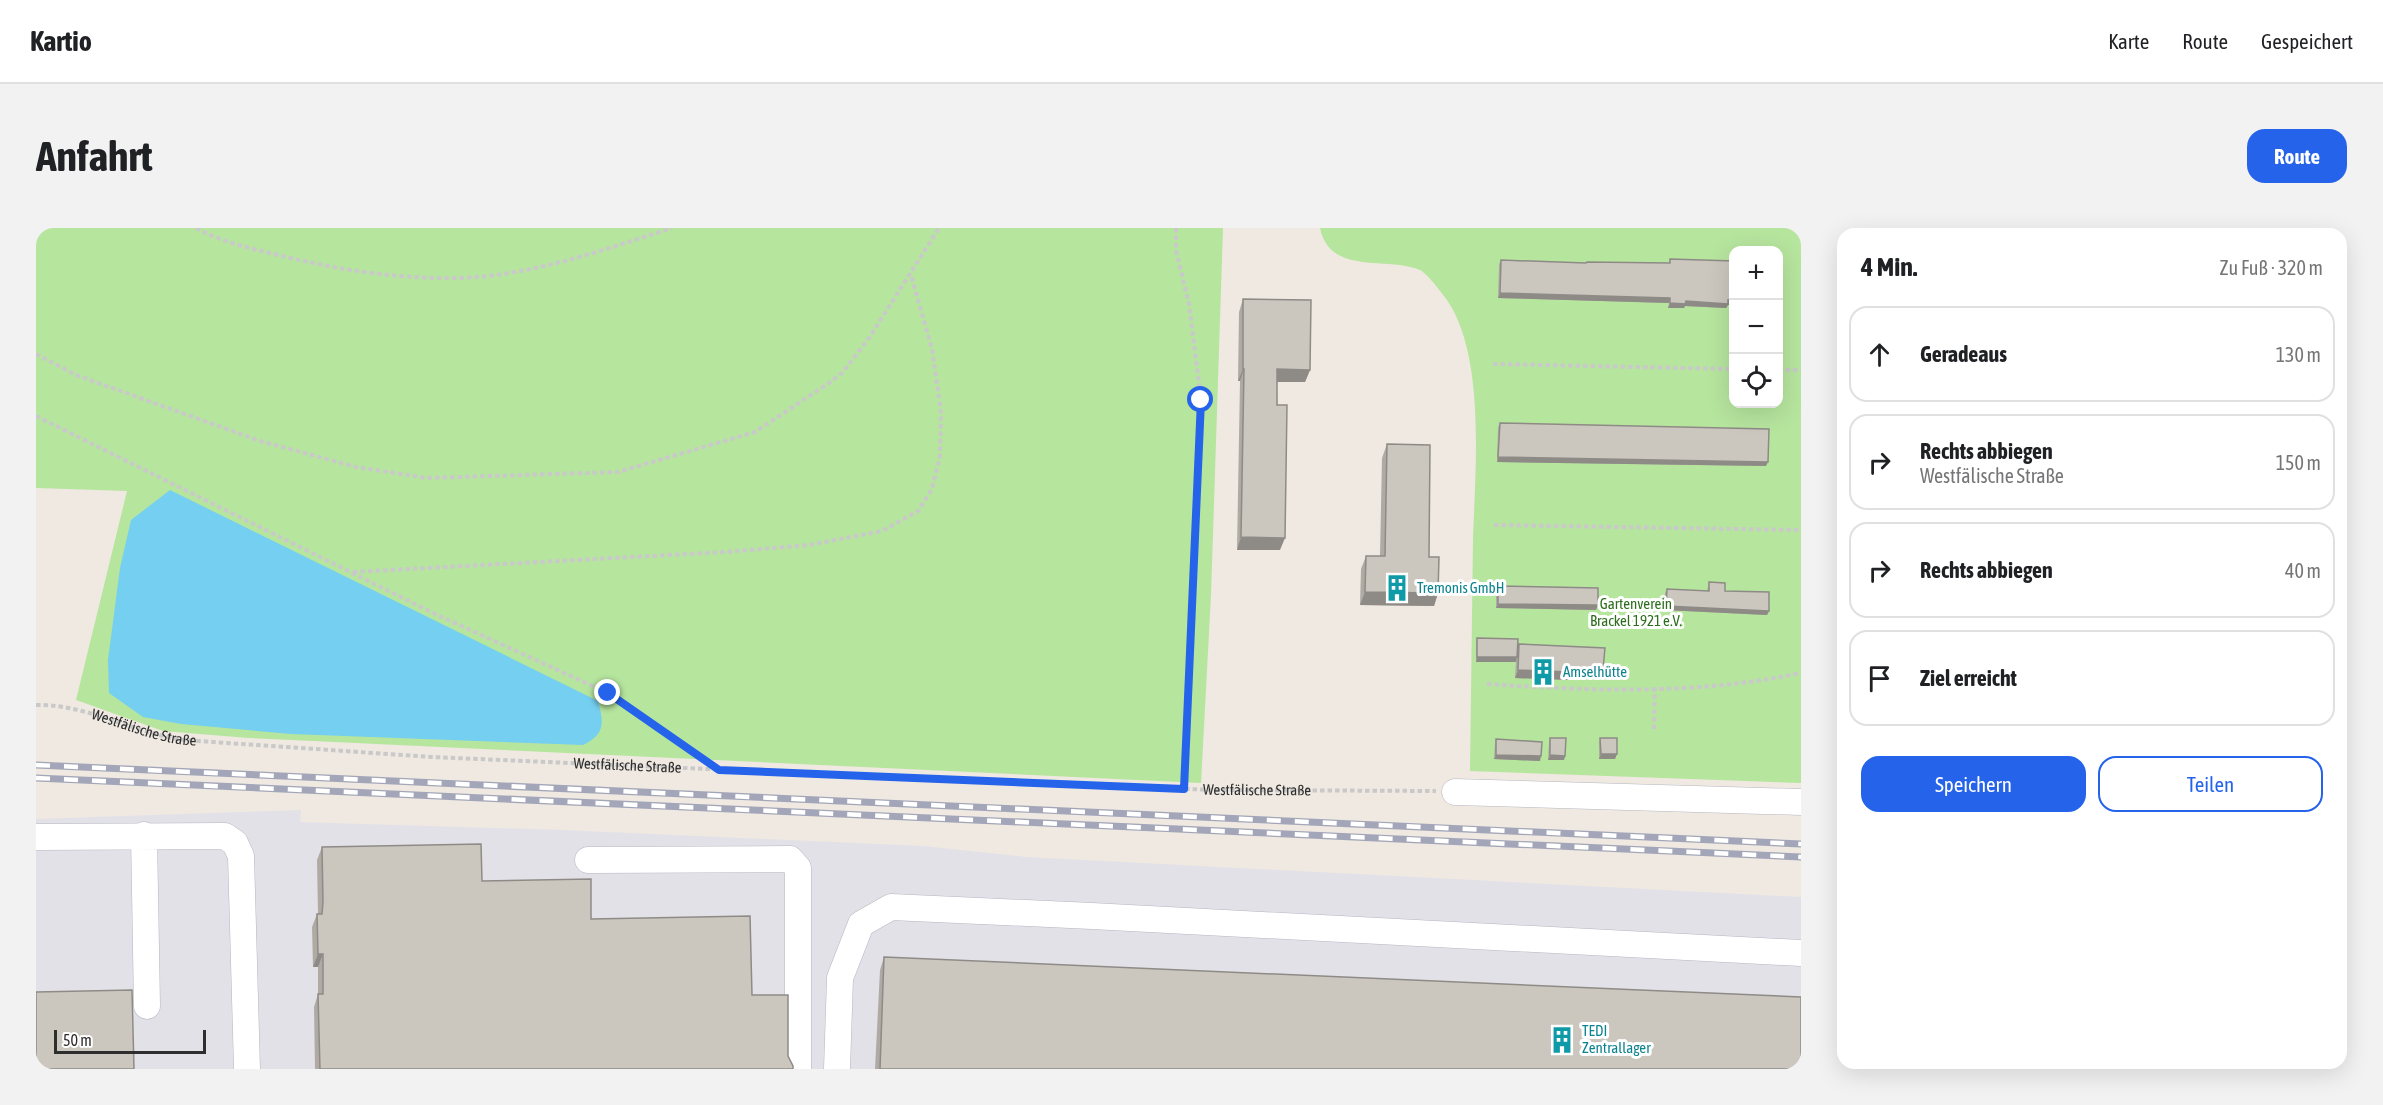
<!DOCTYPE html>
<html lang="de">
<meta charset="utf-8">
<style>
:root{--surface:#fff;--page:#f2f2f2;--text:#202124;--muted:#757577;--line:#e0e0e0;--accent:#2563eb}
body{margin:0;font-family:"Asap Condensed",sans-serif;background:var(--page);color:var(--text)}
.controls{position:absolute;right:18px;top:18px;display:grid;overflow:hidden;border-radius:12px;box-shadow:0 6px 24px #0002}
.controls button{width:54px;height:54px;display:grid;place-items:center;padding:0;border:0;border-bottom:2px solid var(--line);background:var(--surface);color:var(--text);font:30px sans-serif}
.scale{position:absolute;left:18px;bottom:15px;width:152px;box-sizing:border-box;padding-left:6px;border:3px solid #2e2e2e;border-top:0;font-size:16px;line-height:21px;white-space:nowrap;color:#2e2e2e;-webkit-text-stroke:4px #fff;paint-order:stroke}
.stop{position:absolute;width:18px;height:18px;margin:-14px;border:4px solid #2563eb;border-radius:50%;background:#fff}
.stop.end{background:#2563eb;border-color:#fff;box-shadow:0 2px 6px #0008}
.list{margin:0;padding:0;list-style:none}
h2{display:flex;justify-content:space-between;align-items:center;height:78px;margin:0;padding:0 24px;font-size:26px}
h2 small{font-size:20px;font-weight:400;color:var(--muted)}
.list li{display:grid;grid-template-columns:39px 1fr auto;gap:18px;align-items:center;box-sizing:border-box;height:96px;margin:0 12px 12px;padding:0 12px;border:2px solid var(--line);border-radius:18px}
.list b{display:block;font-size:22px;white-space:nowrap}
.list p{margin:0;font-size:20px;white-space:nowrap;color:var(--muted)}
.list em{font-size:20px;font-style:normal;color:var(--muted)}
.actions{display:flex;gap:12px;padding:18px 24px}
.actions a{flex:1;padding:14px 0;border:2px solid var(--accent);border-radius:18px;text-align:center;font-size:21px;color:var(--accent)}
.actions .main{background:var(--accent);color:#fff}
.icon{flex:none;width:33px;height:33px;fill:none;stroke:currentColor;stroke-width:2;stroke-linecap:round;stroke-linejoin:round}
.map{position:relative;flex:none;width:1765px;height:841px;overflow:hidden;border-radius:18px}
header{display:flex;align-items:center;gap:36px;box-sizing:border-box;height:84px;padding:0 30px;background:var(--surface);border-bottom:2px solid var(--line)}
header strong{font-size:28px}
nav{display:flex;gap:33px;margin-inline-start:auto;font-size:21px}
.intro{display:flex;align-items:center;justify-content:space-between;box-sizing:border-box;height:144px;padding:0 36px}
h1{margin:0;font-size:42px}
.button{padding:15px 27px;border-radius:18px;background:var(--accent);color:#fff;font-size:21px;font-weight:700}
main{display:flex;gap:36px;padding:0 36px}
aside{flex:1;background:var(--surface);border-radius:18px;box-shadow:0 6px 24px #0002}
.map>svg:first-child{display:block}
.industrial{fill:#e3e1e8}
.green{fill:#b6e59e;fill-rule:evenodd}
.water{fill:#75cff0}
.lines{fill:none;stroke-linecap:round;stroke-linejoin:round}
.minor-casing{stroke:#b4b7c1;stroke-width:27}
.path{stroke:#c9c9c9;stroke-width:4;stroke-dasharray:4.5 3;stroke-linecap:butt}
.minor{stroke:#fff;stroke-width:26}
.rail-casing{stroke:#a3a6b8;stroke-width:7}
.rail{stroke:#fff;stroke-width:4.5;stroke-dasharray:14;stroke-linecap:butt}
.wall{fill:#afaba4}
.shaded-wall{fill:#8e8b86}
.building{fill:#cbc7bf;stroke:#8e8b86;stroke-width:1.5}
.route{stroke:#2563eb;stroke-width:8}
.labels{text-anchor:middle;stroke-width:6;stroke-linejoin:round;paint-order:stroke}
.culture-label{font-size:15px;fill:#0d838f;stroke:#fff;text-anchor:start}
.park-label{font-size:15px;fill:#2c6e1b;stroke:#fff}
.street-label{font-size:15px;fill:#2e2e2e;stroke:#fff}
</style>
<header>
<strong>Kartio</strong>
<nav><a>Karte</a><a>Route</a><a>Gespeichert</a></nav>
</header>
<div class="intro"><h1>Anfahrt</h1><a class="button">Route</a></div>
<main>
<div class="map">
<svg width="1765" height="841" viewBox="0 0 1765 841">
<rect width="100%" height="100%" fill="#efe9e1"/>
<path class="industrial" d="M265 582 264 594 527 602 887 618 991 629 1765 669V841H0V591Z"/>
<path class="green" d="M0 0H1187L1175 367 1165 555 213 510 127 503 40 472 91 263 0 260Z
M1284 0H1765V555L1434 543C1435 466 1436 389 1437 312 1439 244 1449 140 1416 80 1412 72 1391 45 1384 42 1351 28 1294 48 1284 0ZM1698 22H1742V176H1698Z"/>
<path class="water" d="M134 262 562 473C568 495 569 506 547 517L255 506 145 496 107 489 73 465 72 432 84 340 95 292Z"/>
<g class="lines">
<defs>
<path id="minor" d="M1419 564 1765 574
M108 607 111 778
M0 609 189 608 199 615 205 628 211 841
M552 632 754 631 762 640V841
M801 841 804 750 825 696 855 679 1056 688 1765 725"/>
</defs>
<use href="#minor" class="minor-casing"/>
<g class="path">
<path d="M160 0C189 16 222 22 255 30 321 46 406 57 473 45 529 36 582 17 636 0"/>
<path d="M1140 0V22L1153 76 1165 172 1148 561"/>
<path d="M0 126 40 147 224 213 320 239 391 250 582 244 719 204 793 155 807 144 833 110 903 0"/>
<path d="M1457 136 1698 141"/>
<path d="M1742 142H1765"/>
<path d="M0 188 397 385 572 465 682 542"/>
<path d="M1458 297 1765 302"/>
<path d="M317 344 689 324 773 317 846 303 882 283 896 261 904 228 905 184 896 121 875 47"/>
<path d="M1451 456C1555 463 1662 467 1765 445"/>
<path id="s1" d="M0 477C52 476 97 505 148 512L396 529 1085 559 1183 562 1400 563"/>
<path d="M1618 501 1619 460"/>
</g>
<use href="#minor" class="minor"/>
<defs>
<path id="rail" d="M0 537 1765 616
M0 550 1765 629"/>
</defs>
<use href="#rail" class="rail-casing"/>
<use href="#rail" class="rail"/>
</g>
<path class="wall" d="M1634 31 1692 77 1690 80 1649 78 1648 80H1632L1633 75 1462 70 1463 36 1465 32 1550 35H1633Z
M1207 71 1274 142 1269 154H1241L1244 322H1201L1204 153H1202L1203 84Z
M1464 195 1730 238 1461 234 1462 199Z
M1351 216 1393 329 1402 365 1398 378 1324 377 1325 341 1330 328H1344L1346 230Z
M1673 354 1689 363 1733 383 1731 387 1628 382 1629 365 1631 361 1671 363Z
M1462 358 1560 382 1460 380V362Z
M1441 410 1482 420 1483 416 1567 441 1564 449 1536 448 1534 452 1479 450 1480 433 1440 434V415Z
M1514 510 1529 528 1528 532H1512L1513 514Z
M1564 510 1581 526 1579 531H1563V514Z
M1460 511 1504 533 1458 531 1459 516Z
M286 619 446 653 555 691 716 767 752 828 757 841H279L278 779 282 766V739H277L276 699 281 686H282L281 632Z
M848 729 1765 841H839L844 742Z"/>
<path class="shaded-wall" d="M1464 65 1634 70 1633 75 1462 70Z
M1650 73H1698V77H1692L1690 80 1649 78 1648 80H1632L1634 75Z
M1207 141H1208L1204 153H1202Z
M1241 141 1274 142 1269 154H1236Z
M1462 229 1732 234 1730 238 1461 234Z
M1205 309 1249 310 1244 322H1201Z
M1329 364 1402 365 1398 378 1324 377Z
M1462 376 1562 377 1560 382 1460 380Z
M1630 378 1733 383 1731 387 1628 382Z
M1441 429H1481L1480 434H1440Z
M1537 440 1567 441 1564 449 1536 448 1534 452 1479 450 1482 442Z
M1565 526H1581L1579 531H1563Z
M1460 527 1505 528 1504 533 1458 531Z
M1514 527 1529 528 1528 532H1512Z
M282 726H287L282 739H277Z"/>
<path class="building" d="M1634 31 1698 33V73L1692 72V76L1650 73 1649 76 1634 75V70L1464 65 1465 32 1550 35 1551 34 1634 35Z
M1207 71 1275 72 1274 142 1241 141V177H1251L1249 310 1205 309 1208 141H1207Z
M1464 195 1733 201 1732 234 1462 229Z
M1351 216 1394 217 1393 329H1403L1402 365 1329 364 1330 328H1349Z
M1673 354 1689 355V363L1733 364V383L1630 378 1631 361 1673 363Z
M1462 358 1562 360V377L1462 376Z
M1441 410 1482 411 1481 429H1441Z
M1483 416 1569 420 1567 441 1537 440V444L1482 442Z
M1514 510H1530L1529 528 1514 527Z
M1564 510H1581V526H1565Z
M1460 511 1506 514 1505 528 1460 527Z
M445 616 446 653 555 651V691L714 688 716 767H752V828L757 838V841H284L282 766H287V726H282L281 686H286L287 674 286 619Z
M848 729 1765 769V841H844Z
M96 762 98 841H0V764Z"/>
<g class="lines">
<path class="route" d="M572 465 683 542 1148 561 1165 172"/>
</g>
<defs>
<symbol id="building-bare" viewBox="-9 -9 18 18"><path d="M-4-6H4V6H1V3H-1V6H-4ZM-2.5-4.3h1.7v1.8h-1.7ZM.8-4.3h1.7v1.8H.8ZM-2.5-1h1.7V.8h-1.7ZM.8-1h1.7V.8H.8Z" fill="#0f9aa8" stroke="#fff" stroke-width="2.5" paint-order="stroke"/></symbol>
</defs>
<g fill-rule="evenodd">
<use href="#building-bare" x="1342" y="341" width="38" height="38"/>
<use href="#building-bare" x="1488" y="425" width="38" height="38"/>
<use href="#building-bare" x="1507" y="793" width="38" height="38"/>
</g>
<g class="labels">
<g class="culture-label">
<text x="1381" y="365">Tremonis GmbH</text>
<text x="1527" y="449">Amselhütte</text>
<text x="1546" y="808">TEDI<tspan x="1546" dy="17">Zentrallager</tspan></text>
</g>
<g class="park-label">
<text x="1600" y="381">Gartenverein<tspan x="1600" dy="17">Brackel 1921 e.V.</tspan></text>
</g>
<g class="street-label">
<text dy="5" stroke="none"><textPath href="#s1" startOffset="111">Westfälische Straße</textPath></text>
<text dy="5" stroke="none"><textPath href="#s1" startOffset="597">Westfälische Straße</textPath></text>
<text dy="5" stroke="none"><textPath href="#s1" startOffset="1227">Westfälische Straße</textPath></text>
</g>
</g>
</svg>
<div class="controls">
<button>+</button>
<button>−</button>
<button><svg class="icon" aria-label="locate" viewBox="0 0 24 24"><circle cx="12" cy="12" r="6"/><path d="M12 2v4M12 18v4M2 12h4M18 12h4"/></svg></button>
</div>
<div class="scale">50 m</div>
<div class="stop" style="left:1165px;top:172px"></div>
<div class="stop end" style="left:572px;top:465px"></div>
</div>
<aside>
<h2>4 Min.<small>Zu Fuß · 320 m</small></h2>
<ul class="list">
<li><svg class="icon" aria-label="ahead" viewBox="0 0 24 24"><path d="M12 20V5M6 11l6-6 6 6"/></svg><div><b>Geradeaus</b></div><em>130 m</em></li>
<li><svg class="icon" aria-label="right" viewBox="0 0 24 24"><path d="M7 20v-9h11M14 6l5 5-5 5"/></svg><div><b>Rechts abbiegen</b><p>Westfälische Straße</p></div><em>150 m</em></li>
<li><svg class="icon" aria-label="right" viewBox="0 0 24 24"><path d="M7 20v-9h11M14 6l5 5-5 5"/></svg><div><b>Rechts abbiegen</b></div><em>40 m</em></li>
<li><svg class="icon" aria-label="arrive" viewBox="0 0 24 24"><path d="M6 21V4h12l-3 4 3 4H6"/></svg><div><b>Ziel erreicht</b></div></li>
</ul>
<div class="actions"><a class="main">Speichern</a><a>Teilen</a></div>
</aside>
</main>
